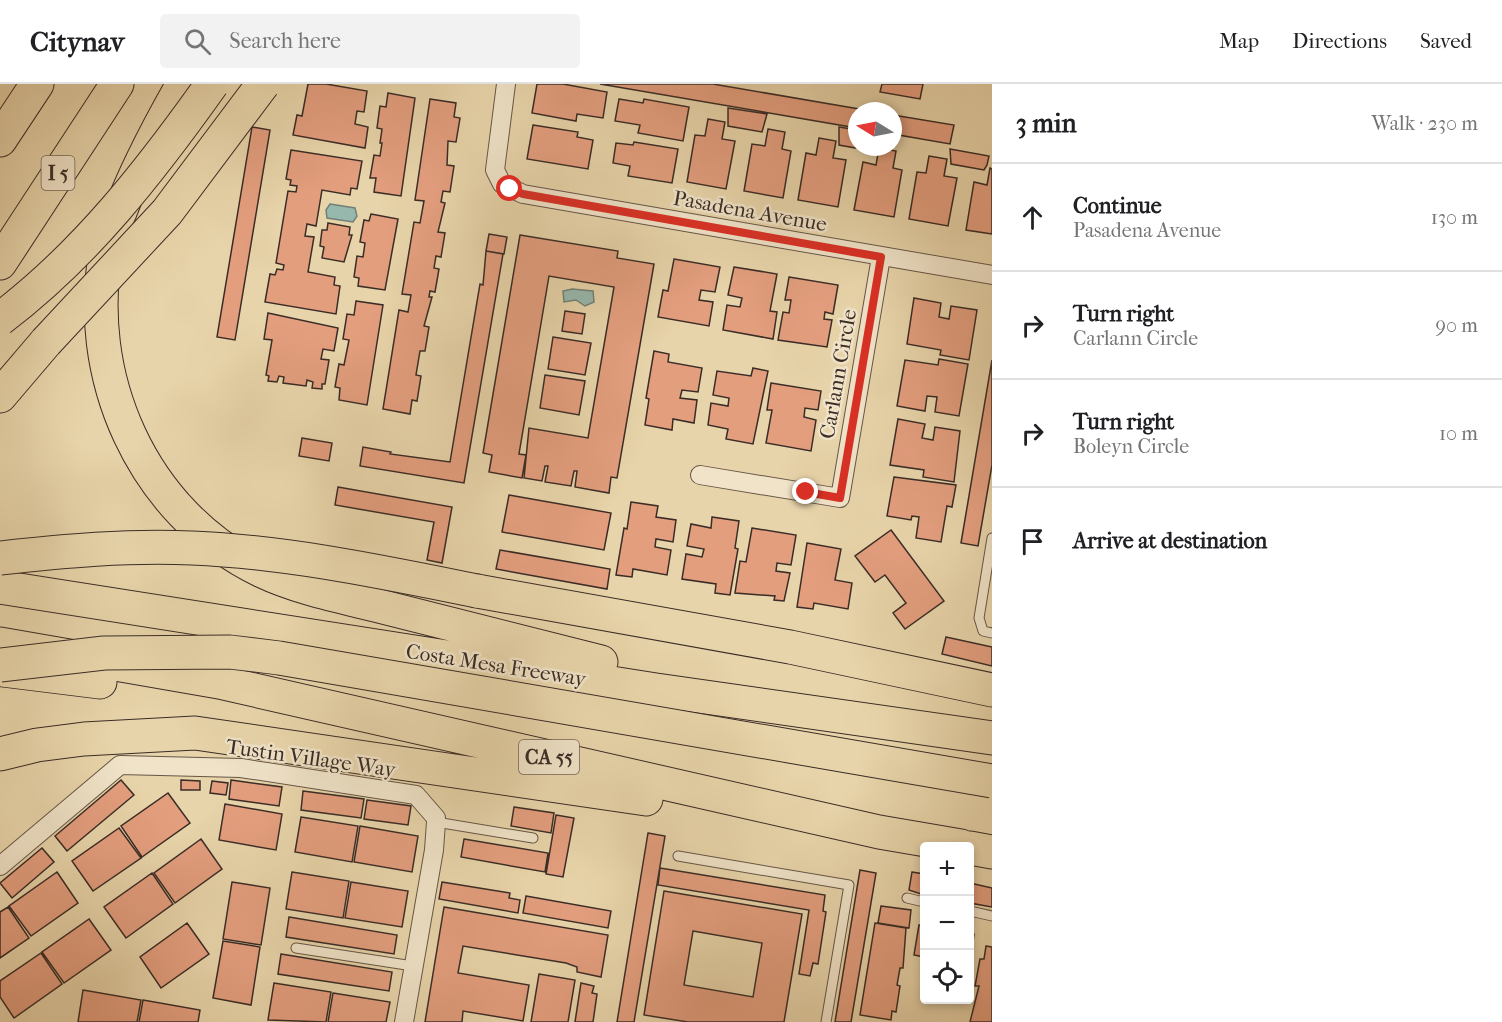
<!DOCTYPE html>
<meta charset="utf-8">
<style>
:root{--surface:#fff;--page:#f2f2f2;--text:#202124;--muted:#757577;--line:#e0e0e0}
body{margin:0;font-family:"IM FELL French Canon",serif;background:var(--page);color:var(--text)}
.controls{position:absolute;right:18px;bottom:18px;display:grid;overflow:hidden;border-radius:6px;box-shadow:0 3px 9px #0003}
.controls button{width:54px;height:54px;display:grid;place-items:center;padding:0;border:0;border-bottom:2px solid var(--line);background:var(--surface);color:var(--text);font:30px sans-serif}
.compass{position:absolute;left:848px;top:18px;width:54px;height:54px;border-radius:50%;background:var(--surface);box-shadow:0 3px 9px #0003;rotate:280deg}
.stop{position:absolute;width:18px;height:18px;margin:-14px;border:4px solid #d93025;border-radius:50%;background:#fff}
.stop.end{background:#d93025;border-color:#fff;box-shadow:0 2px 6px #0008}
.list{margin:0;padding:0;list-style:none}
h2{display:flex;justify-content:space-between;align-items:center;height:78px;margin:0;padding:0 24px;font-size:26px}
h2 small{font-size:20px;font-weight:400;color:var(--muted)}
.list li{display:grid;grid-template-columns:39px 1fr auto;gap:18px;align-items:center;box-sizing:border-box;height:108px;padding:0 24px;border-top:2px solid var(--line)}
.list b{display:block;font-size:22px;white-space:nowrap}
.list p{margin:0;font-size:20px;white-space:nowrap;color:var(--muted)}
.list em{font-size:20px;font-style:normal;color:var(--muted)}
.icon{flex:none;width:33px;height:33px;fill:none;stroke:currentColor;stroke-width:2;stroke-linecap:round;stroke-linejoin:round}
.map{position:relative;flex:none;width:992px;height:938px;overflow:hidden}
header{display:flex;align-items:center;gap:36px;box-sizing:border-box;height:84px;padding:0 30px;background:var(--surface);border-bottom:2px solid var(--line)}
header strong{font-size:28px}
nav{display:flex;gap:33px;margin-inline-start:auto;font-size:21px}
.search{width:420px;height:54px;background:var(--page);display:flex;align-items:center;gap:15px;box-sizing:border-box;padding:0 21px;border-radius:6px;color:var(--muted);font-size:22px}
main{display:flex}
aside{flex:1;background:var(--surface)}
.map>svg:first-child{display:block}
.water{fill:#97b8ad;stroke:#728077;stroke-width:1.5}
.building{fill:#e39e7e;stroke:#3a2c26;stroke-width:1.5;fill-rule:evenodd}
.lines{fill:none;stroke-linecap:round;stroke-linejoin:round}
.lane-casing{stroke:#665647;stroke-width:11}
.street-casing{stroke:#665647;stroke-width:20}
.highway-casing{stroke:#3a2c26;stroke-width:35}
.lane{stroke:#f0e3c8;stroke-width:9}
.street{stroke:#f0e3c8;stroke-width:18}
.highway{stroke:#e8d4aa;stroke-width:33}
.highway-bridge-casing{stroke:#3a2c26;stroke-width:35;stroke-linecap:butt}
.highway-bridge{stroke:#e8d4aa;stroke-width:33}
.route{stroke:#d93025;stroke-width:8}
.labels{text-anchor:middle;stroke-width:5;stroke-linejoin:round;paint-order:stroke}
.shield{fill:#f0e3c8;stroke:#716357;stroke-width:1.5}
.shield-label{font-size:20px;font-weight:bold;fill:#3a2c26}
.street-label{font-size:21px;fill:#3a2c26;stroke:#f0e3c8}
</style>
<header>
<strong>Citynav</strong>
<div class="search"><svg class="icon" aria-label="search" viewBox="0 0 24 24"><circle cx="10" cy="10" r="6"/><path d="M15 15l6 6"/></svg>Search here</div>
<nav><a>Map</a><a>Directions</a><a>Saved</a></nav>
</header>
<main>
<div class="map">
<svg width="992" height="938" viewBox="0 0 992 938">
<rect width="100%" height="100%" fill="#e8d4aa"/>
<filter id="stains"><feTurbulence type="fractalNoise" baseFrequency=".00333" numOctaves="4"/><feColorMatrix values="0 0 0 0 .2 0 0 0 0 .09 0 0 0 0 .02 0 0 0 .5 -.17"/></filter>
<radialGradient id="worn" r=".72"><stop offset=".6" stop-color="#630" stop-opacity="0"/><stop offset="1" stop-color="#630" stop-opacity=".3"/></radialGradient>
<path class="water" d="M330 120 355 124 357 132 353 138 327 134 326 126Z
M572 205 593 207 594 218 585 222 576 216 564 218 563 207Z"/>
<path class="building" d="M308 0H326L367 7 364 28 357 27 355 40 368 43 365 64 293 51 297 31 302 32Z
M537 0H563L607 8 603 34 577 30 576 37 532 29Z
M600 0H713L871 27H857V44Z
M882 0H923L920 15 880 8Z
M388 9 415 14 401 112 374 108 376 94H370L374 71 380 72 382 59H380L382 45 377 44 380 22 386 23Z
M430 15 456 19 454 33 460 34 456 58 448 57 447 81 454 82 450 108 443 107 441 118 445 119 438 148 445 149 441 173 436 172 434 184 439 185 435 208 430 207 429 213H432L424 242 429 243 425 267H420L416 291 421 292 417 317 412 316 410 330 383 325 399 226 408 228 411 211 402 210 414 138 420 139 424 117 415 116Z
M619 15 643 19 644 15 689 23 683 57 638 49 640 41 615 37Z
M728 24 767 30 762 48 728 42Z
M893 31 954 41 950 60 893 50Z
M708 35 725 38 722 55 735 57 726 105 687 98 695 51 705 52Z
M533 41 578 48 577 53 593 56 588 85 527 75Z
M252 43 270 46 235 256 217 253Z
M839 43 857 46V63H875L872 67 839 61Z
M768 45 785 48 782 65 791 67 783 114 744 107 752 60 765 62Z
M819 54 836 57 833 74 846 76 838 123 798 116 806 69 816 71Z
M634 58 678 65 672 99 628 92 630 82 613 79 616 59 633 61Z
M879 64 896 67 893 84 902 86 894 133 854 126 863 78 876 81Z
M950 65 989 72 987 81 984 86 951 80Z
M291 66 362 77 357 105 351 104 350 111 322 106 316 142 307 140 305 152 314 153 308 188 335 193 334 201 340 202 336 230 265 218 270 190 275 191 277 185 283 186 284 181 276 179 288 107 296 108 297 102 290 101 291 96 286 95Z
M929 72 947 75 944 92 957 94 948 142 909 135 917 88 926 89Z
M990 84 992 85V150L966 146 974 98 987 101Z
M371 130 398 135 385 206 358 202 359 194 354 193 357 172 363 173 365 159 360 158 364 136 369 137Z
M328 139 350 143 349 151H352L344 178 322 174 324 163 320 162 322 146H327Z
M489 150 507 153 504 170 486 167Z
M520 151 618 167 617 174 654 180 617 394 611 393 609 409 575 403 577 387H574L571 402 545 398 548 382H545L542 397 524 394 529 344 588 354 614 203 549 192 519 370 526 371 522 394 489 388 492 371 483 369Z
M486 167 503 170 464 399 360 382 363 363 391 368 390 370 450 378 480 200 483 201Z
M674 175 720 183 715 208 701 206 699 216 713 218 709 242 658 233 663 206 668 207Z
M734 183 777 190 770 227 777 228 773 255 723 246 727 221 740 223 742 214 728 211Z
M789 193 838 201 833 230 825 228 824 235 832 236 827 263 778 256 783 228 789 229 791 216H785Z
M914 214 941 219 939 233 949 235 951 222 977 226 969 276 940 271 941 266 907 260Z
M356 217 383 221 367 321 339 316 340 304 335 303 339 280 344 281 349 256 343 255 347 230 354 231Z
M565 227 585 230 582 250 562 247Z
M268 229 338 244 334 267 323 265 321 275 329 276 325 300H322V305L312 304 313 298 307 296 306 302 283 299 284 293 279 292 277 298 268 297 269 292 266 291 272 256 264 255Z
M553 253 591 259 585 291 548 285Z
M654 267 669 270 668 278 702 284 698 308 682 306 680 314 697 316 694 339 673 335 672 346 645 341 649 315 646 314Z
M939 275 968 280 959 332 935 328 937 313 927 312 925 327 897 322 905 276 938 281Z
M992 276V381L978 462 961 459Z
M753 284 768 287 753 360 726 355 728 345 708 341 711 319 728 322 729 314 713 311 717 287 751 292Z
M545 291 585 297 579 331 540 324Z
M771 299 821 307 818 326 805 324 804 333 816 336 811 367 766 359 772 326H767Z
M898 335 925 340 922 354 933 356 935 343 960 347 954 398 923 393 924 386 890 381Z
M302 354 332 359 329 377 299 372Z
M894 393 956 401 952 423 947 422 941 458 916 454 919 433 912 432 911 436 887 432Z
M338 403 452 423 442 479 427 476 434 438 335 421Z
M509 411 611 429 604 466 502 448Z
M631 418 658 422 656 433 676 436 673 458 656 455 655 463 671 466 667 491 633 485 632 493 616 491 624 444 627 445Z
M712 433 739 437 735 464 738 465 730 511 715 509 716 500 682 495 686 470 702 473 704 465 687 462 691 440 711 444Z
M752 444 796 451 791 481 777 479 776 487 790 489 784 517 774 516 775 512 735 509 740 477 746 478Z
M891 446 944 517 905 545 893 529 906 519 885 491 875 498 855 472Z
M807 459 841 465 835 496 852 499 848 525 814 519 813 525 797 523Z
M500 466 610 485 607 505 496 485Z
M946 553 992 563V582L942 570Z
M121 696 134 711 67 767 55 752Z
M181 696 200 697V706H181Z
M231 696 282 703 279 722 229 715Z
M212 697 228 699 226 711 210 709Z
M303 707 364 715 361 734 301 726Z
M168 709 190 739 142 773 121 742Z
M367 716 411 722 408 741 364 735Z
M225 720 282 730 276 766 219 756Z
M514 723 554 729 551 749 511 742Z
M556 731 574 734 563 793 546 790Z
M301 733 358 742 352 778 295 768Z
M360 742 418 752 412 788 354 778Z
M119 744 141 774 93 807 72 777Z
M648 749 665 752 634 938H617Z
M201 755 222 785 175 819 154 789Z
M464 755 548 769 545 788 461 773Z
M42 764 54 778 12 814 0 799Z
M660 784 825 811 823 827 826 828 818 880 813 879 810 892 799 890 809 826 658 801Z
M860 786 876 789 851 938H835Z
M57 788 78 819 31 852 9 822Z
M292 788 349 797 343 834 286 825Z
M912 788 924 790V811L909 806Z
M152 789 173 820 126 854 104 823Z
M232 798 270 804 261 861 223 855Z
M351 798 408 807 402 843 345 834Z
M442 798 510 809 509 814 520 816 518 829 439 815Z
M970 799 992 804V823L970 819Z
M664 807 802 830 784 938H688L644 931ZM693 847 762 859 753 913 684 901Z
M526 812 611 827 608 844 523 829Z
M881 822 911 826 909 844 878 839Z
M8 823 29 854 0 874V828Z
M444 823 608 851 601 893 577 888V883L566 879 463 862 458 889 529 901 523 937 463 927 462 938H425Z
M289 833 397 851 394 870 286 853Z
M89 835 111 866 64 899 42 868Z
M187 839 209 870 161 904 140 873Z
M875 839 906 844 903 884H900L897 901 900 902 896 928 892 927 891 936 860 931Z
M919 841 924 842V873L914 871Z
M970 849 974 850 970 880Z
M223 857 260 863 251 921 213 914Z
M986 862 992 863V938H970L979 902H975L980 875H984Z
M41 869 62 900 14 934 0 913V897Z
M281 870 392 888 389 907 278 890Z
M539 890 575 896 568 938H531Z
M274 899 331 908 326 938 268 936Z
M581 899 594 902 592 909 597 910 593 938H575Z
M83 906 141 916 137 938H78Z
M333 909 390 918 386 938H328Z
M143 916 200 926 198 938H139Z"/>
<g class="lines">
<defs>
<path id="lane" d="M992 454 979 534 983 547 992 549
M436 738 533 754
M678 772 849 801 826 938
M907 814 924 818
M970 827 992 832
M296 864 413 882"/>
<path id="street" d="M506 0 495 86 502 100 523 110 992 191
M700 391 840 414 881 173
M0 782 120 681 241 684 416 711 436 734V738L434 766 404 938"/>
<path id="highway" d="M183 0C159 42 137 83 120 128 115 139 109 151 107 162 81 291 142 429 262 487 302 506 349 514 391 525 461 542 531 560 601 578
M0 56 37 0
M0 179 117 0
M0 312 46 258
M0 503 656 606 992 654
M477 507 790 563 992 606
M0 560 219 598 879 748 961 762
M3 586 100 598
M0 670 37 661 84 655 195 649 646 715
M970 764 992 768"/>
</defs>
<use href="#lane" class="lane-casing"/>
<use href="#street" class="street-casing"/>
<use href="#highway" class="highway-casing"/>
<use href="#lane" class="lane"/>
<use href="#street" class="street"/>
<use href="#highway" class="highway"/>
<defs>
<path id="highway-bridge" d="M0 235C85 171 151 86 212 0
M46 258 167 128 263 0
M0 474C64 467 128 461 192 464 288 468 382 488 477 507
M0 581 104 569 230 568 279 574 992 697"/>
</defs>
<use href="#highway-bridge" class="highway-bridge-casing"/>
<use href="#highway-bridge" class="highway-bridge"/>
</g>
<g class="lines">
<path class="route" d="M510 105 523 110 881 173 840 414 806 408"/>
</g>
<g class="labels">
<g class="shield">
<rect x="41.5" y="72" width="33" height="34" rx="4.5"/>
<rect x="519" y="656" width="60" height="34" rx="4.5"/>
</g>
<g class="shield-label">
<text x="58" y="96">I 5</text>
<text x="549" y="680">CA 55</text>
</g>
<g class="street-label">
<text transform="translate(750 127) rotate(10)" y="7">Pasadena Avenue</text>
<text transform="translate(838 290) rotate(-80)" y="7">Carlann Circle</text>
<text transform="translate(496 581) rotate(9)" y="7">Costa Mesa Freeway</text>
<text transform="translate(311 674) rotate(8)" y="7">Tustin Village Way</text>
</g>
</g>
<rect width="100%" height="100%" filter="url(#stains)"/>
<rect width="100%" height="100%" fill="url(#worn)"/>
</svg>
<div class="controls">
<button>+</button>
<button>−</button>
<button><svg class="icon" aria-label="locate" viewBox="0 0 24 24"><circle cx="12" cy="12" r="6"/><path d="M12 2v4M12 18v4M2 12h4M18 12h4"/></svg></button>
</div>
<svg class="compass" viewBox="-18 -18 36 36"><path d="M0-13l5 13h-10z" fill="#e53935"/><path d="M0 13l5-13h-10z" fill="#757577"/></svg>
<div class="stop" style="left:510px;top:105px"></div>
<div class="stop end" style="left:806px;top:408px"></div>
</div>
<aside>
<h2>3 min<small>Walk · 230 m</small></h2>
<ul class="list">
<li><svg class="icon" aria-label="ahead" viewBox="0 0 24 24"><path d="M12 20V5M6 11l6-6 6 6"/></svg><div><b>Continue</b><p>Pasadena Avenue</p></div><em>130 m</em></li>
<li><svg class="icon" aria-label="right" viewBox="0 0 24 24"><path d="M7 20v-9h11M14 6l5 5-5 5"/></svg><div><b>Turn right</b><p>Carlann Circle</p></div><em>90 m</em></li>
<li><svg class="icon" aria-label="right" viewBox="0 0 24 24"><path d="M7 20v-9h11M14 6l5 5-5 5"/></svg><div><b>Turn right</b><p>Boleyn Circle</p></div><em>10 m</em></li>
<li><svg class="icon" aria-label="arrive" viewBox="0 0 24 24"><path d="M6 21V4h12l-3 4 3 4H6"/></svg><div><b>Arrive at destination</b></div></li>
</ul>
</aside>
</main>
